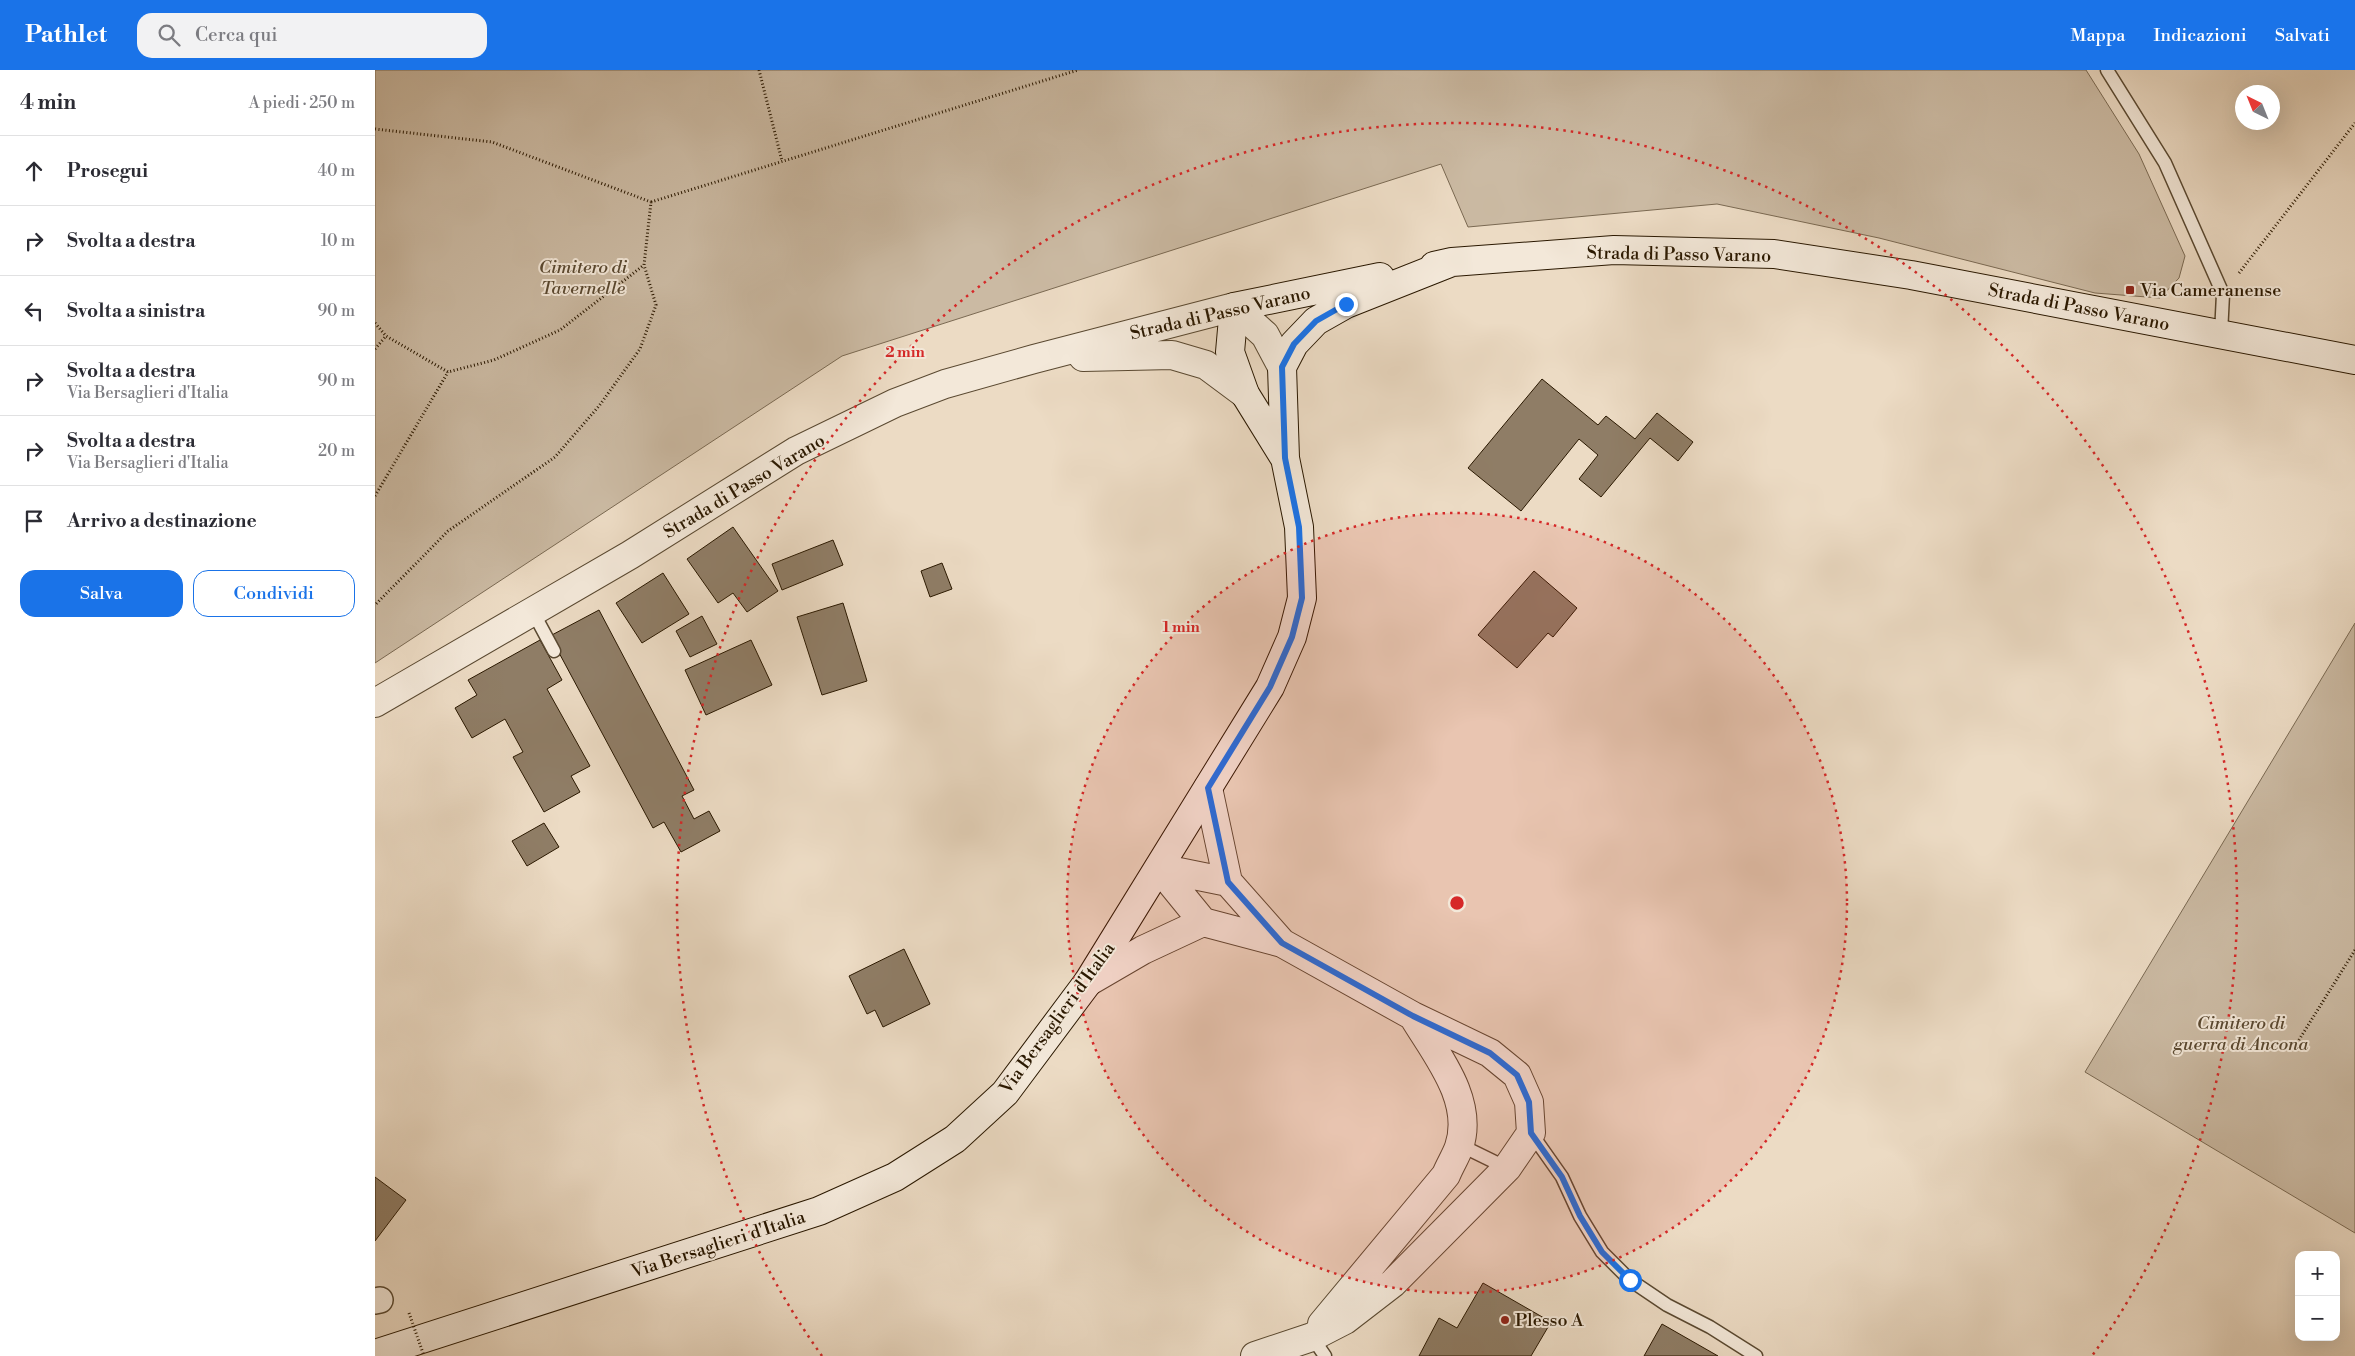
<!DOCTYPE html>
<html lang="it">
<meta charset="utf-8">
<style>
:root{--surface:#fff;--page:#f2f2f3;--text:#2b2b33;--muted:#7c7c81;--line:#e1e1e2;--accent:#1a73e8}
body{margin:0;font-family:"Libre Bodoni",serif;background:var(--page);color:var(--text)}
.controls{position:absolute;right:15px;bottom:15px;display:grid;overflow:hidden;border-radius:10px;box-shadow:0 5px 20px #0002}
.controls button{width:45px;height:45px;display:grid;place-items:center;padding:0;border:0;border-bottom:1px solid var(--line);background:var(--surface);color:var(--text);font:25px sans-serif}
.compass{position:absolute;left:1860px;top:15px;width:45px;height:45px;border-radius:50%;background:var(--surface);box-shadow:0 5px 20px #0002;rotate:317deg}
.stop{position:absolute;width:15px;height:15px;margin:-11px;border:4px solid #1a73e8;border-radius:50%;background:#fff}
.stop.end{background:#1a73e8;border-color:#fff;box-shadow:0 1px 5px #0008}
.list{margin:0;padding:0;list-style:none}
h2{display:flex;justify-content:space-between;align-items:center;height:65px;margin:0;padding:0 20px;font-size:21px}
h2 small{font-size:16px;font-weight:400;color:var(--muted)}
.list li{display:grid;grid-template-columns:32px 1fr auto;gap:15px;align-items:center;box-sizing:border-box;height:70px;padding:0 20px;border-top:1px solid var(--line)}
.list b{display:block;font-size:19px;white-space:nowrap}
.list p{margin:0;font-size:16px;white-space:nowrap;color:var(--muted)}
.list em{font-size:16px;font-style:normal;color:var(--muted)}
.actions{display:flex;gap:10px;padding:15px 20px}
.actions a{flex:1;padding:11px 0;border:1px solid var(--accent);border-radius:15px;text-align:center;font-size:18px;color:var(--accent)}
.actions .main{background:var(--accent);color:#fff}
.icon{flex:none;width:28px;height:28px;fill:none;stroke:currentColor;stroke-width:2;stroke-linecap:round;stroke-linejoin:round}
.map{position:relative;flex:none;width:1980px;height:1286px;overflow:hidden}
header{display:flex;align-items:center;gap:30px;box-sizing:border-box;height:70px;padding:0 25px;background:var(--accent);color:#fff}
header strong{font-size:24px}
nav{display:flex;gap:28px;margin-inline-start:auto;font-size:18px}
.search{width:350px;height:45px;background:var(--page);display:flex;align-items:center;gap:12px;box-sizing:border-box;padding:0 18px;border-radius:15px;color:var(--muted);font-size:19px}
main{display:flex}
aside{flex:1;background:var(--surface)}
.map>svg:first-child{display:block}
.green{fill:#cbbaa3;stroke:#7a6952}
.building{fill:#8f7d66;stroke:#2a1800}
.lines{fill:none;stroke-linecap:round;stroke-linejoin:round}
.service-casing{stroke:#5a4931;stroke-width:15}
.minor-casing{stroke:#5a4931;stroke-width:28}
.tertiary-casing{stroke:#5a4931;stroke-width:30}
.secondary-casing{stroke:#2a1800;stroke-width:30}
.path{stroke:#2a1800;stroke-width:3;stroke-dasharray:1 2.5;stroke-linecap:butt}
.service{stroke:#f3e8d9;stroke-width:12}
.minor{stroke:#f3e8d9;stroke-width:25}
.tertiary{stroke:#f3e8d9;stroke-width:28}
.secondary{stroke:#f3e8d9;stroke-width:28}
.path-bridge{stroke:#2a1800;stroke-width:3;stroke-dasharray:1 2.5;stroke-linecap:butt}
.route{stroke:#1a73e8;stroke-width:6}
.ring{fill:none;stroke:#d62828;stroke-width:2.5;stroke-dasharray:2.5 5}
.poi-dot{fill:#8f2418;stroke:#f3e8d9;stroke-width:2}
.labels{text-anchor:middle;stroke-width:4;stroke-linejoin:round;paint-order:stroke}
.street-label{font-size:18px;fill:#2a1800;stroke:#f3e8d9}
.park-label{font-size:18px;font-style:italic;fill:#5a4931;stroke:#f3e8d9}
.poi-label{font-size:18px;fill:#2a1800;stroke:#f3e8d9;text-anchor:start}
.centre{fill:#d62828;stroke:#f3e8d9;stroke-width:2.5}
.ring-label{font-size:15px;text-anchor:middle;font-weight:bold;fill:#d62828;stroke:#f3e8d9;stroke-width:4;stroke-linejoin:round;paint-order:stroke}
</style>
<header>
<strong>Pathlet</strong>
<div class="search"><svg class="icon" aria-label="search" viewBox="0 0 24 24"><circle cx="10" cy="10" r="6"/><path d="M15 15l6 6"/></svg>Cerca qui</div>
<nav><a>Mappa</a><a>Indicazioni</a><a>Salvati</a></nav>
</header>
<main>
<aside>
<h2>4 min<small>A piedi · 250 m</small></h2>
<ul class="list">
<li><svg class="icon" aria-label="ahead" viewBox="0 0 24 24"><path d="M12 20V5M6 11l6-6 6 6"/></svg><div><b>Prosegui</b></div><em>40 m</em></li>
<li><svg class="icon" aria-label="right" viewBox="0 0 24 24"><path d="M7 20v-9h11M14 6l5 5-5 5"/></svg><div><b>Svolta a destra</b></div><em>10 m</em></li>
<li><svg class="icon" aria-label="left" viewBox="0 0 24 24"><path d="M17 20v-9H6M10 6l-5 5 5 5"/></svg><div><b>Svolta a sinistra</b></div><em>90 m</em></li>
<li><svg class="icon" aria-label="right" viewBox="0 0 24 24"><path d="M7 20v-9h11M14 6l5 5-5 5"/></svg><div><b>Svolta a destra</b><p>Via Bersaglieri d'Italia</p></div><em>90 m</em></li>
<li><svg class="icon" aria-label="right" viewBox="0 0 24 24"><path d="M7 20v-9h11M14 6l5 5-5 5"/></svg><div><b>Svolta a destra</b><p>Via Bersaglieri d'Italia</p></div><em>20 m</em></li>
<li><svg class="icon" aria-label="arrive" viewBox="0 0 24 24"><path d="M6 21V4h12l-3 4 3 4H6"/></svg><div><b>Arrivo a destinazione</b></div></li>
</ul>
<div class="actions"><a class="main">Salva</a><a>Condividi</a></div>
</aside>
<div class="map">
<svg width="1980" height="1286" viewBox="0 0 1980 1286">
<rect width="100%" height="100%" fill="#ecdbc4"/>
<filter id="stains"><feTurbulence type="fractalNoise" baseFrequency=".004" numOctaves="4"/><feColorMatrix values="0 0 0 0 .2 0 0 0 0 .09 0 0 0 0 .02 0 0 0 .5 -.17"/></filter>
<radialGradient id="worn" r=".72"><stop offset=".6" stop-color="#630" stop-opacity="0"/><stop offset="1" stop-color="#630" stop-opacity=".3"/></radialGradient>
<path class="green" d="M0 0H1711L1764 84 1810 186 1804 208 1785 228 1720 223 1504 168 1342 134 1093 157 1066 94 467 286 0 593Z
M1980 553V1163L1710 1002Z"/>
<path class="building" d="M1167 309 1223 355 1231 346 1260 369 1282 343 1318 372 1303 391 1275 368 1226 427 1204 409 1223 385 1204 369 1146 441 1093 398Z
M358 457 403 521 372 542 358 523 343 533 312 489Z
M458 470 468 495 407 520 397 494Z
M567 493 577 519 555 527 546 501Z
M1159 501 1202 538 1178 567 1173 563 1142 598 1103 565Z
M288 503 314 544 267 573 241 533Z
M468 533 492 611 447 625 422 547Z
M224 540 319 720 307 726 319 749 334 741 345 761 306 782 289 752 278 758 175 566Z
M327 546 342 574 315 587 301 561Z
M165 570 187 610 172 619 215 696 196 706 205 722 169 742 138 687 148 682 130 649 97 668 80 638 102 625 93 610Z
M376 570 397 615 331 645 310 600Z
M169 753 184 777 152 796 137 771Z
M529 879 555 934 508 957 500 940 492 944 474 906Z
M0 1107 31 1130 0 1171Z
M1108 1213 1176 1252 1156 1286H1044L1064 1248 1082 1258Z
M1287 1254 1343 1286H1269Z"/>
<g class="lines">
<defs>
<path id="service" d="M1732 0 1790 93 1848 224 1846 264
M158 542 179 581
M1156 1063 1187 1107 1205 1146 1227 1182 1255 1210 1292 1235 1335 1257 1381 1286
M1085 1075 1132 1098
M937 1267 950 1286"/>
<path id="minor" d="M0 1231 5 1230"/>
<path id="tertiary" d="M708 287 797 285 831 295 870 324
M0 633 255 485 421 381 520 333 570 314 659 289 859 237 890 265 907 297
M833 718 853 812
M784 798 828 852 907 873 1038 946 1115 983 1142 1005 1154 1032 1156 1063 1132 1098 1018 1213 970 1250 937 1267 880 1286
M784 798 853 812 907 873
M713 912 768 880 828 852
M947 1254 1071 1105C1075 1095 1081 1086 1084 1077 1100 1030 1060 983 1038 946"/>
<path id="secondary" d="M1059 196 1077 192 1239 180 1399 184 1536 205 1980 290
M909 387 870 324 855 282 859 237 1005 207
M0 1284 444 1141 520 1107 580 1069 630 1023 713 912 895 617 917 567 927 528 924 457 910 388 907 297 919 274 941 251 971 234 1077 192"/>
</defs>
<use href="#service" class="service-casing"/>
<use href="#minor" class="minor-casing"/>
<use href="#tertiary" class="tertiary-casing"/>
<use href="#secondary" class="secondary-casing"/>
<path class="path" d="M384 0 407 91
M0 59 117 72 276 132 269 195 281 235 265 279 224 336 180 387 73 461 0 535
M276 132 703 0
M1864 203 1980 53
M0 253 11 266 73 302 119 290 185 260 269 195
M0 279 11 266
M0 426 73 302
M1922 973 1980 880"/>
<use href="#service" class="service"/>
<use href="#minor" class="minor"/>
<use href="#tertiary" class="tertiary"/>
<use href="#secondary" class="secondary"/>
<path class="path-bridge" d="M34 1243 49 1286"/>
</g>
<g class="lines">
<path class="route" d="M971 234 941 251 919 274 907 297 910 388 924 457 927 528 917 567 895 617 833 718 853 812 907 873 1038 946 1115 983 1142 1005 1154 1032 1156 1063 1187 1107 1205 1146 1227 1182 1255 1210"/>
</g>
<circle cx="1082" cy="833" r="390" fill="#d62828" fill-opacity=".12"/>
<g class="ring">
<circle cx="1082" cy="833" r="390"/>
<path d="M447 1286A780 780 0 1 1 1717 1286"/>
</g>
<g class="poi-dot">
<rect x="1750" y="215" width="10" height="10" rx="2.5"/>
<circle cx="1130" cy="1250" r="5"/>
</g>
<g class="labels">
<g class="street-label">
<text transform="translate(1304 184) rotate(1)" y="6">Strada di Passo Varano</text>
<text transform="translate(1704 237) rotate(11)" y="6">Strada di Passo Varano</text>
<text transform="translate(845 243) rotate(-13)" y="6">Strada di Passo Varano</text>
<text transform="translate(369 416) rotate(-31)" y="6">Strada di Passo Varano</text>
<text transform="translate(682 948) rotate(-54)" y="6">Via Bersaglieri d'Italia</text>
<text transform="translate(343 1174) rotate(-18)" y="6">Via Bersaglieri d'Italia</text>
</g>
<g class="park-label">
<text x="208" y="203">Cimitero di<tspan x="208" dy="21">Tavernelle</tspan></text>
<text x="1866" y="959">Cimitero di<tspan x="1866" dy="21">guerra di Ancona</tspan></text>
</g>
<g class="poi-label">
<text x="1765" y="226">Via Cameranense</text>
<text x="1140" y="1256">Plesso A</text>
</g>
</g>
<circle cx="1082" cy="833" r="8" class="centre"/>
<g class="ring-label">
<text x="530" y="287">2 min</text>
<text x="806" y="562">1 min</text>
</g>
<rect width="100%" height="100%" filter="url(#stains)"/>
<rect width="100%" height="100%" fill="url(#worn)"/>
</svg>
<div class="controls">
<button>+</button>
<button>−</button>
</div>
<svg class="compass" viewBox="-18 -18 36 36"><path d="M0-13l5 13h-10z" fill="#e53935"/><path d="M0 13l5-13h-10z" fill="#7c7c81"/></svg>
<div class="stop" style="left:1255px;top:1210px"></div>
<div class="stop end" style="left:971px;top:234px"></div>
</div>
</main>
